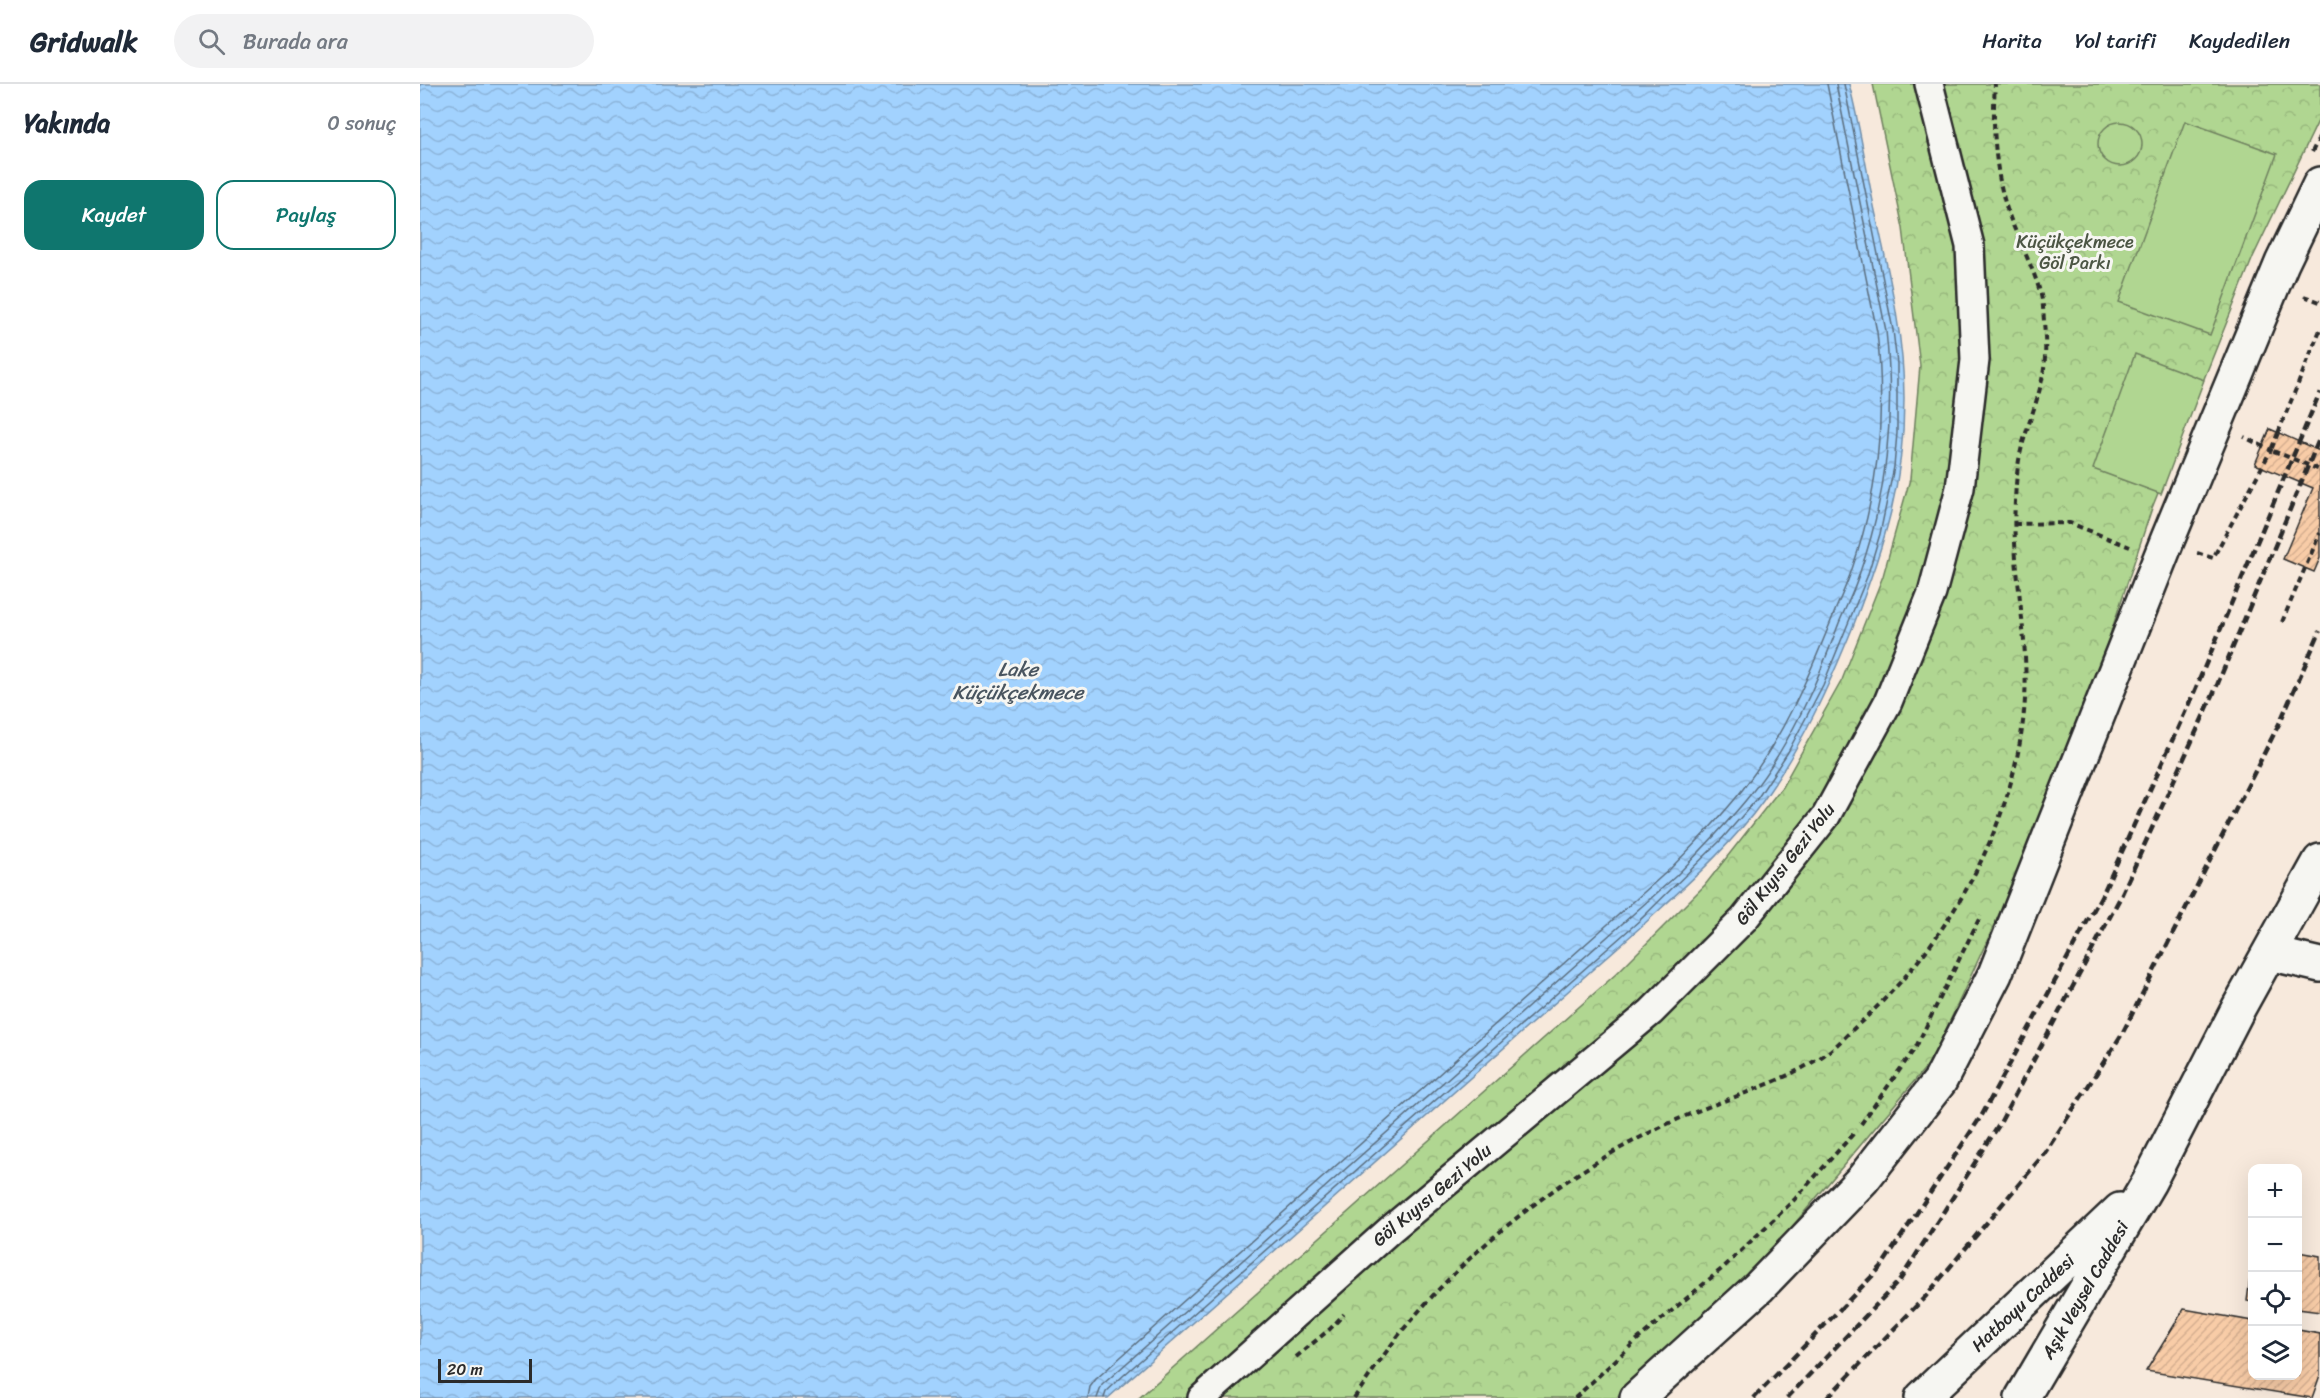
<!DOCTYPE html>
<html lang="tr">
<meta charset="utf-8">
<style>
:root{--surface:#fff;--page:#f2f2f3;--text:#1f2937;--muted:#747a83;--line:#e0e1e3;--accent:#0f766e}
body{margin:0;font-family:Sriracha,sans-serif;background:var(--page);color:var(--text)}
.controls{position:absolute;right:18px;bottom:18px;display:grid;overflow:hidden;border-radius:12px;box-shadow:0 6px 24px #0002}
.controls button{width:54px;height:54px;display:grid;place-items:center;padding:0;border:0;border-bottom:2px solid var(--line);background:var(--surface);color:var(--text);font:30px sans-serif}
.scale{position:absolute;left:18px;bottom:15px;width:94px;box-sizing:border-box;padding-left:6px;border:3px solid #2b2b2b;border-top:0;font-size:16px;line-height:21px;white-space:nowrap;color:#2b2b2b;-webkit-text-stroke:4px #f6f6f2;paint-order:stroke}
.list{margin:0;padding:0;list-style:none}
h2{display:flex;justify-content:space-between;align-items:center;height:78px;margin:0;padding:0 24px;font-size:26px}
h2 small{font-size:20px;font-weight:400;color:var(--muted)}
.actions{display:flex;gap:12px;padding:18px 24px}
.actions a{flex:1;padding:14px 0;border:2px solid var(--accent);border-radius:18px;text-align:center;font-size:21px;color:var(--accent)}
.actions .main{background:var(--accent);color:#fff}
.icon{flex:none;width:33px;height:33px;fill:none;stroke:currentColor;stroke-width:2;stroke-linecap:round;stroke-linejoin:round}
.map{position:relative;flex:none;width:1900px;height:1314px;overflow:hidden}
header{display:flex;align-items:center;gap:36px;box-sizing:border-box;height:84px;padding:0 30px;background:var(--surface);border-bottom:2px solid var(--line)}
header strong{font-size:28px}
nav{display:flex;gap:33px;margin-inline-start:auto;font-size:21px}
.search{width:420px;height:54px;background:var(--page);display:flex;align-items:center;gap:15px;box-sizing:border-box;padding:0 21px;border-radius:33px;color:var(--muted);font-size:22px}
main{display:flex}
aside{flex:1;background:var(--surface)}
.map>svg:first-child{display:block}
.park{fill:url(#park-crowns);stroke:#6e805e;stroke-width:1.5}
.pitch{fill:#b0d691;stroke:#6e805e;stroke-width:1.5}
.water{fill:url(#water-waves);stroke:#728faa;stroke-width:1.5}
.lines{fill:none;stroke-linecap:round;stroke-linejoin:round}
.shore{stroke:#5b6e7f;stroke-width:1.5}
.building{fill:url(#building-hatch);stroke:#2b2b2b;stroke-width:1.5}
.street-casing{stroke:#2b2b2b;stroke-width:32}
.secondary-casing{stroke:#2b2b2b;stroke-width:38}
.path{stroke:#2b2b2b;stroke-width:4;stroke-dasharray:6 4.5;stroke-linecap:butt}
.street{stroke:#f6f6f2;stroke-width:27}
.secondary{stroke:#f6f6f2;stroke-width:33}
.rail{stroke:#2b2b2b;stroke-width:4.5;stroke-dasharray:9 4.5;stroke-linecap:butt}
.path-bridge{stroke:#2b2b2b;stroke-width:4;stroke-dasharray:6 4.5;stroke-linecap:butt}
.labels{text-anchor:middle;stroke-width:6;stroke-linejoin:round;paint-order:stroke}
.park-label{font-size:18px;fill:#4c5644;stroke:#f6f6f2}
.street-label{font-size:18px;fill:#2b2b2b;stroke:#f6f6f2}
.water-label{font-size:20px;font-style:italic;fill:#495560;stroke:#f6f6f2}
</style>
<header>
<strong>Gridwalk</strong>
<div class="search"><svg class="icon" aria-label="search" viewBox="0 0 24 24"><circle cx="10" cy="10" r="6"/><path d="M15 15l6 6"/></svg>Burada ara</div>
<nav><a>Harita</a><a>Yol tarifi</a><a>Kaydedilen</a></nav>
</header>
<main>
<aside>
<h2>Yakında<small>0 sonuç</small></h2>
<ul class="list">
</ul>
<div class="actions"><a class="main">Kaydet</a><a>Paylaş</a></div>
</aside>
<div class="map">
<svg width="1900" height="1314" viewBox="0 0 1900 1314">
<defs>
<pattern id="park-crowns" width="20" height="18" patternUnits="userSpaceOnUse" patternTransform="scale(1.5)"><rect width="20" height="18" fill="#b0d691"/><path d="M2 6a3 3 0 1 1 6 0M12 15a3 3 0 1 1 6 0" fill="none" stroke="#98b87d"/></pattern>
<pattern id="water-waves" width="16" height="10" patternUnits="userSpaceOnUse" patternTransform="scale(1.5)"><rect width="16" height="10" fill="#a2d2fe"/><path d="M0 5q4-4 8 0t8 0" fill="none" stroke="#8cb4da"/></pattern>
<pattern id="building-hatch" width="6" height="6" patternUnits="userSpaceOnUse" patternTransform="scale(1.5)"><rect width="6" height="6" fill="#f8cca7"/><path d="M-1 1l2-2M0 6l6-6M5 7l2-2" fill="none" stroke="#d5af90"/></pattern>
</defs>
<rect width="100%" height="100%" fill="#f7e9dc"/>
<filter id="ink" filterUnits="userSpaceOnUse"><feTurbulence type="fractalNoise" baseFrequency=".0167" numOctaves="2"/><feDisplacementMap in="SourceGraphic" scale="12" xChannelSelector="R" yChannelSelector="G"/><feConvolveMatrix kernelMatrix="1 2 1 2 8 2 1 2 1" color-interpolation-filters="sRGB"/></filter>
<g filter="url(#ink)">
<path class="park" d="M1453 0H1900V33L1833 173 1732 424 1644 690 1512 976 1334 1188 1196 1314H719L1196 890 1285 801 1362 703 1422 596 1463 492 1490 395 1500 282 1483 144Z"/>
<path class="pitch" d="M1765 37 1857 70 1790 251 1699 218Z
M1678 60a22 22 0 1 1 44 0a22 22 0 1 1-44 0Z
M1715 270 1784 296 1741 410 1673 385Z"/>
<path class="water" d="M0 0H1429C1440 42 1446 85 1455 127 1469 190 1484 251 1484 315 1484 402 1464 461 1434 540 1409 602 1382 661 1343 717 1310 763 1265 802 1224 840L688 1314H0Z"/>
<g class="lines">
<path class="shore" d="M668 1314 670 1303 676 1295 1250 785C1275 759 1301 734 1323 705 1363 653 1389 592 1413 532 1419 516 1427 501 1432 485 1459 408 1466 330 1457 248L1407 0
M677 1314 682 1301 1256 792C1281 766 1307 740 1330 711 1370 661 1397 599 1419 539 1426 522 1435 506 1440 488 1468 409 1475 330 1466 247L1416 0
M684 1314 686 1308 704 1291 1220 836 1300 757 1337 715 1368 668 1403 601 1447 493 1460 450 1474 383 1477 349V280L1473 246 1424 0"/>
</g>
<path class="building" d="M1850 345 1900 367V474L1894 488 1863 475 1893 404 1835 380Z
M1878 1168 1900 1172V1228L1878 1225Z
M1832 1179V1218L1827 1217Z
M1764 1225 1832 1237V1292H1878V1246L1900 1250V1291L1892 1314 1726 1287Z"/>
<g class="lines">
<defs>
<path id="street" d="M782 1314 971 1145 1231 928 1324 835 1406 732 1468 618 1512 509 1540 404 1555 276 1550 162 1509 0"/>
<path id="secondary" d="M1849 869 1900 881
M1217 1314 1339 1203 1443 1095 1520 997 1575 890 1747 457 1862 179 1900 100
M1502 1314 1700 1126
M1602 1314 1729 1098 1819 923 1900 777"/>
</defs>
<use href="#street" class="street-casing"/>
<use href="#secondary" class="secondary-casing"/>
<path class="path" d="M1892 68 1900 52
M1884 212 1900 218
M1858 349 1900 246
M1594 440 1650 439 1710 463
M1777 469 1793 474 1851 366 1824 353
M1862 538 1900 449
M1441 1040 1496 963 1561 831
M876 1273 910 1245 924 1230
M934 1314C950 1292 965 1268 982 1247 1055 1158 1149 1085 1254 1037 1302 1015 1360 1001 1404 971 1418 962 1429 948 1441 938 1530 857 1598 736 1605 615 1609 548 1591 483 1595 417 1596 395 1598 373 1605 352 1613 326 1624 300 1625 273 1626 257 1624 239 1623 223 1621 198 1598 156 1589 131 1575 92 1572 41 1575 0
M1155 1314 1218 1255 1304 1183 1374 1116 1435 1048"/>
<use href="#street" class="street"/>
<use href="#secondary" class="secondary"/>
<path class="rail" d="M1334 1314 1461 1183 1562 1031 1685 805 1775 606 1900 308
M1367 1314 1480 1196 1579 1041 1700 814 1793 611 1900 353
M1407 1314 1505 1213 1624 1070 1702 950 1860 638 1900 547"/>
<path class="path-bridge" d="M1858 349 1851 366 1900 386"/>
</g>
</g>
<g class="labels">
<g class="park-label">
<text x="1655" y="164">Küçükçekmece<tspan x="1655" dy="21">Göl Parkı</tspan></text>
</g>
<g class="street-label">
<text transform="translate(1365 780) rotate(-52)" y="6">Göl Kıyısı Gezi Yolu</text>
<text transform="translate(1012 1111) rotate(-40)" y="6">Göl Kıyısı Gezi Yolu</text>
<text transform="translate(1665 1206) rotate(-60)" y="6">Aşık Veysel Caddesi</text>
<text transform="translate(1603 1219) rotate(-43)" y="6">Hatboyu Caddesi</text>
</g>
<g class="water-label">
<text x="598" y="592">Lake<tspan x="598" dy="23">Küçükçekmece</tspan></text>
</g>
</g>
</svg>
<div class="controls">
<button>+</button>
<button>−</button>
<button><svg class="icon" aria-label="locate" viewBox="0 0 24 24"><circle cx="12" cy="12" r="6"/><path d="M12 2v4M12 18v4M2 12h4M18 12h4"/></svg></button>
<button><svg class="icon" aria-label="layers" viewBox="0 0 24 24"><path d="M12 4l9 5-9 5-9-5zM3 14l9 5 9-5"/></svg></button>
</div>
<div class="scale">20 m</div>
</div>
</main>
